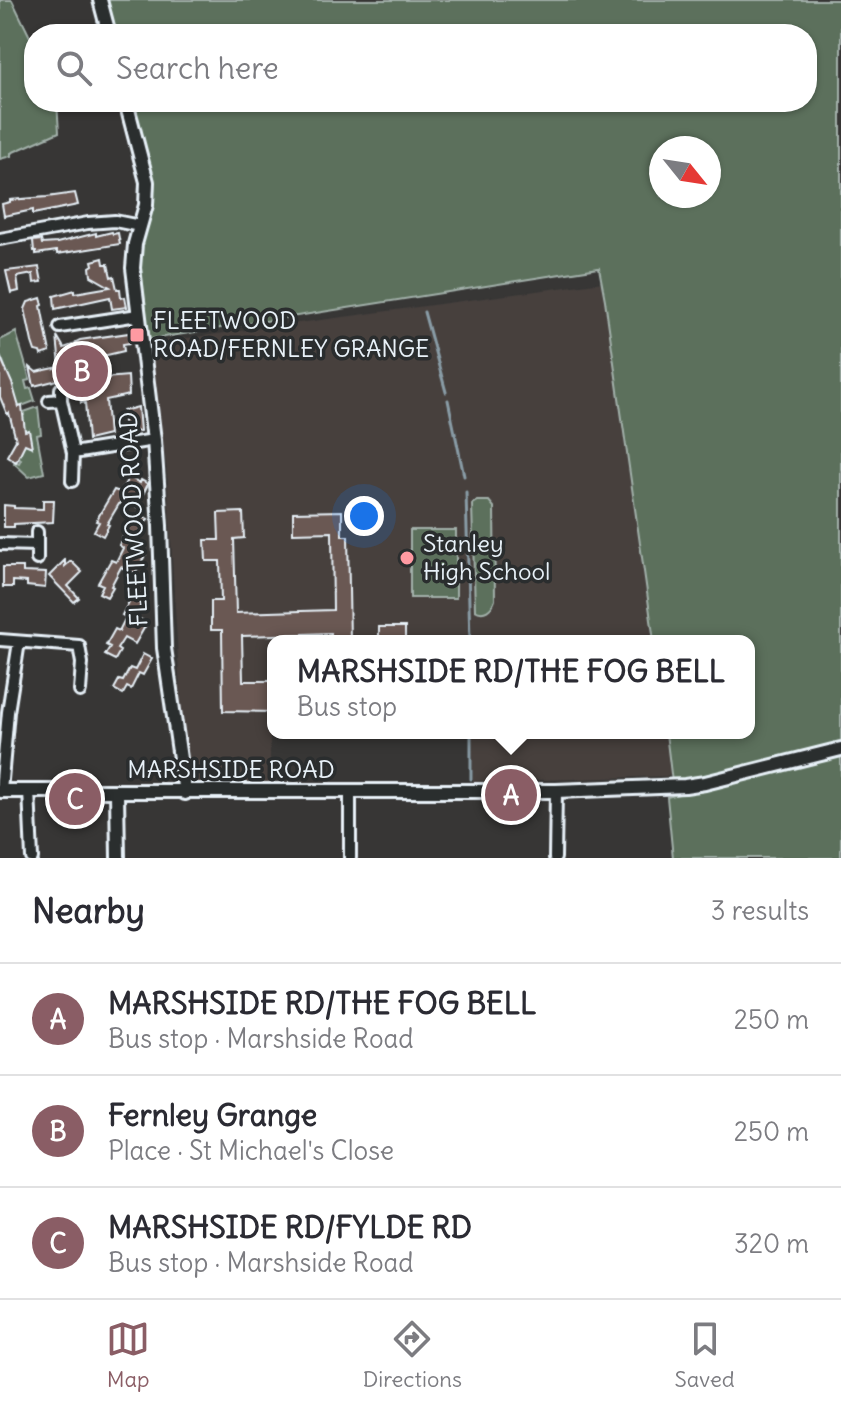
<!DOCTYPE html>
<meta charset="utf-8">
<style>
:root{--surface:#fff;--page:#f7f7f7;--text:#2b2b33;--muted:#7c7c81;--line:#e1e1e2;--accent:#8a5d65}
body{margin:0;font-family:Delius,sans-serif;background:var(--page);color:var(--text)}
.compass{position:absolute;left:649px;top:136px;width:72px;height:72px;border-radius:50%;background:var(--surface);box-shadow:0 2px 6px #0004;rotate:120deg}
.you{position:absolute;left:364px;top:516px;width:28px;height:28px;margin:-20px;border:6px solid #fff;border-radius:50%;background:#1a73e8;box-shadow:0 0 0 12px #1a73e833}
.badge{display:grid;place-items:center;width:52px;height:52px;border-radius:50%;background:var(--accent);color:#fff;font-size:26px;font-weight:700}
.pin{position:absolute;translate:-50% -50%;border:4px solid #fff;box-shadow:0 2px 8px #0006}
.popup{position:absolute;left:267px;top:635px;width:488px;height:104px;box-sizing:border-box;display:grid;place-content:center;border-radius:16px;background:var(--surface);filter:drop-shadow(0 2px 6px #0005);font-size:26px;white-space:nowrap;color:var(--muted)}
.popup b{font-size:30px;color:var(--text)}
.popup::after{content:'';position:absolute;left:50%;top:100%;margin-left:-16px;border:16px solid transparent;border-top-color:var(--surface)}
.list{margin:0;padding:0;list-style:none}
h2{display:flex;justify-content:space-between;align-items:center;height:104px;margin:0;padding:0 32px;font-size:34px}
h2 small{font-size:26px;font-weight:400;color:var(--muted)}
.list li{display:grid;grid-template-columns:52px 1fr auto;gap:24px;align-items:center;box-sizing:border-box;height:112px;padding:0 32px;border-top:2px solid var(--line)}
.list b{display:block;font-size:30px;white-space:nowrap}
.list p{margin:0;font-size:26px;white-space:nowrap;color:var(--muted)}
.list em{font-size:26px;font-style:normal;color:var(--muted)}
.icon{flex:none;width:44px;height:44px;fill:none;stroke:currentColor;stroke-width:2;stroke-linecap:round;stroke-linejoin:round}
.map{position:relative;flex:none;width:841px;height:858px;overflow:hidden}
.search{position:absolute;background:var(--surface);box-shadow:0 2px 6px #0004;left:24px;right:24px;top:24px;height:88px;display:flex;align-items:center;gap:20px;box-sizing:border-box;padding:0 28px;border-radius:32px;color:var(--muted);font-size:30px}
.sheet{height:440px;background:var(--surface)}
nav{display:flex;justify-content:space-around;align-items:center;box-sizing:border-box;height:112px;border-top:2px solid var(--line);background:var(--surface);font-size:22px;color:var(--muted)}
nav a{display:grid;justify-items:center;gap:4px}
nav .on{color:var(--accent)}
.map>svg:first-child{display:block}
.built{fill:#46403e}
.green{fill:#5b705b;stroke:#a2b0aa;stroke-width:2;fill-rule:evenodd}
.lines{fill:none;stroke-linecap:round;stroke-linejoin:round}
.stream{stroke:#899ca6;stroke-width:3}
.building{fill:#6a5853;stroke:#e8f1f8;stroke-width:2}
.minor-casing{stroke:#e8f1f8;stroke-width:16}
.tertiary-casing{stroke:#e8f1f8;stroke-width:18}
.minor{stroke:#2a2d2e;stroke-width:10}
.tertiary{stroke:#2a2d2e;stroke-width:12}
.poi-dot{fill:#ff9aa2;stroke:#2a2d2e;stroke-width:3}
.labels{text-anchor:middle;stroke-width:7;stroke-linejoin:round;paint-order:stroke}
.poi-label{font-size:24px;fill:#e8f1f8;stroke:#2a2d2e;text-anchor:start}
.street-label{font-size:24px;fill:#e8f1f8;stroke:#2a2d2e}
</style>
<div class="map">
<svg width="841" height="858" viewBox="0 0 841 858">
<rect width="100%" height="100%" fill="#373635"/>
<filter id="ink" filterUnits="userSpaceOnUse"><feTurbulence type="fractalNoise" baseFrequency=".0125" numOctaves="2"/><feDisplacementMap in="SourceGraphic" scale="16" xChannelSelector="R" yChannelSelector="G"/><feConvolveMatrix kernelMatrix="1 2 1 2 8 2 1 2 1" color-interpolation-filters="sRGB"/></filter>
<g filter="url(#ink)">
<path class="built" d="M603 282 653 641H273V724L270 725V782L192 783 181 708 167 474 151 343Z
M472 733H666L672 776 473 782Z"/>
<path class="green" d="M0 0H12L34 45V102H57L59 132 11 153V156L0 159Z
M105 0H841V745L706 778 672 782 666 733H749V641H654L605 300 599 268 145 340 138 269 140 244 149 206 131 102H807V34H113ZM661 148H709V196H661Z
M16 332 30 380 25 381 27 389 31 388 35 401 19 407 13 392 14 385H12L3 361H0V340Z
M38 407 41 434 37 435 44 473 29 477 14 463 15 461 19 463 21 459 18 457C26 442 26 432 22 415H24V412Z
M477 501H489L494 507 495 600C492 609 484 616 475 610L472 504Z
M410 530H456V598H410Z
M841 754V858H673L667 797Z"/>
<g class="lines">
<path class="stream" d="M424 312 446 392
M448 400 464 476
M466 492 470 641
M471 733V779"/>
</g>
<path class="building" d="M75 193 78 205 33 214V210L4 216 2 204 10 202V200L47 197Z
M112 232 113 234 118 233 120 244 57 254V251L36 254V251H34L33 241 41 240 42 244 57 243 96 233V236Z
M103 258 104 264H108L111 277 114 276 117 289H120L121 298 125 297 127 307 112 309 110 297 55 309 54 296 75 290V293L110 287 91 276 90 267 93 265 92 261Z
M39 267 42 282 34 283 33 274 17 277 19 291 11 293 6 271Z
M41 298 43 305 41 306 50 352 41 355 40 352 35 351 32 342 25 309 28 302Z
M129 333 130 343 123 344 124 351 90 359 93 379 128 376 129 395 106 400 109 435 88 440 85 402 81 403 77 375 34 386 30 367 36 372 60 367 57 336 64 348 76 344V342L80 340Z
M0 356 12 383 19 407 22 406 25 431 29 430 32 447 25 444 16 462 7 456 16 440 9 413 7 414 0 397Z
M138 407 140 431 125 433 123 411Z
M129 477 140 483 141 480 148 484 137 507 122 499 107 524 109 525 103 536 94 531 99 522 96 521 105 505 114 490 120 492Z
M43 500H54L53 522 14 524V527H4V505L14 506V508L43 509Z
M342 511V536H348L350 641H331V633L242 636 243 681H273V712L223 711 222 630H211V601H221L220 561H206L205 540H219L218 513 243 512 244 538 234 539 236 613 333 610 332 532 293 533V512Z
M138 514 148 519 133 544 147 552 135 573 121 567 111 586 113 587 107 597 99 593 103 585 98 583 111 560 116 562 123 548 119 545 132 520 134 521Z
M65 560V566L71 561 82 572 68 586 79 598 74 602 49 576Z
M3 567H23V572L46 573 45 588 27 586V582L13 581V587H3Z
M136 582 145 587 138 602 140 604V607L135 616 147 623 135 644 124 638 117 649 120 651 115 660 105 655 110 647 106 645 115 629 119 631 126 617 122 615 130 600 127 598Z
M379 627H405V641H379Z
M143 654 152 659 143 675 139 673 131 689 127 687 123 694 114 689 119 680 123 681 130 668 135 670Z"/>
<g class="lines">
<defs>
<path id="minor" d="M0 239 88 223 115 221 140 226
M60 327 138 315
M61 389V400L73 453 72 481
M49 401 61 400
M73 453 154 440
M0 544 37 545
M37 559V532
M0 640 79 646 82 663 80 691
M29 790 32 858
M1 791 8 712 19 642
M350 858V792
M555 858 556 791"/>
<path id="tertiary" d="M100 0 109 34
M126 102 147 182 146 205 135 244 133 268 154 440 160 526 164 648 185 793
M0 791H556L685 786 705 783 841 749
M117 792 118 858"/>
</defs>
<use href="#minor" class="minor-casing"/>
<use href="#tertiary" class="tertiary-casing"/>
<use href="#minor" class="minor"/>
<use href="#tertiary" class="tertiary"/>
</g>
</g>
<g class="poi-dot">
<rect x="129" y="327" width="16" height="16" rx="4"/>
<circle cx="407" cy="558" r="8"/>
</g>
<g class="labels">
<g class="poi-label">
<text x="153" y="329">FLEETWOOD<tspan x="153" dy="28">ROAD/FERNLEY GRANGE</tspan></text>
<text x="423" y="552">Stanley<tspan x="423" dy="28">High School</tspan></text>
</g>
<g class="street-label">
<text transform="translate(134 519) rotate(-93)" y="8">FLEETWOOD ROAD</text>
<text x="231" y="778">MARSHSIDE ROAD</text>
</g>
</g>
</svg>
<svg class="compass" viewBox="-18 -18 36 36"><path d="M0-13l5 13h-10z" fill="#e53935"/><path d="M0 13l5-13h-10z" fill="#7c7c81"/></svg>
<div class="you"></div>
<div class="pin badge" style="left:511px;top:795px">A</div>
<div class="popup"><b>MARSHSIDE RD/THE FOG BELL</b>Bus stop</div>
<div class="pin badge" style="left:82px;top:371px">B</div>
<div class="pin badge" style="left:75px;top:799px">C</div>
<div class="search"><svg class="icon" aria-label="search" viewBox="0 0 24 24"><circle cx="10" cy="10" r="6"/><path d="M15 15l6 6"/></svg>Search here</div>
</div>
<section class="sheet">
<h2>Nearby<small>3 results</small></h2>
<ul class="list">
<li><span class="badge">A</span><div><b>MARSHSIDE RD/THE FOG BELL</b><p>Bus stop · Marshside Road</p></div><em>250 m</em></li>
<li><span class="badge">B</span><div><b>Fernley Grange</b><p>Place · St Michael's Close</p></div><em>250 m</em></li>
<li><span class="badge">C</span><div><b>MARSHSIDE RD/FYLDE RD</b><p>Bus stop · Marshside Road</p></div><em>320 m</em></li>
</ul>
</section>
<nav>
<a class="on"><svg class="icon" aria-label="map" viewBox="0 0 24 24"><path d="M3 6l6-2 6 2 6-2v14l-6 2-6-2-6 2zM9 4v14M15 6v14"/></svg>Map</a>
<a><svg class="icon" aria-label="directions" viewBox="0 0 24 24"><path d="M12 3l9 9-9 9-9-9zM9 14v-3h6M13 9l2 2-2 2"/></svg>Directions</a>
<a><svg class="icon" aria-label="saved" viewBox="0 0 24 24"><path d="M7 4h10v16l-5-4-5 4z"/></svg>Saved</a>
</nav>
